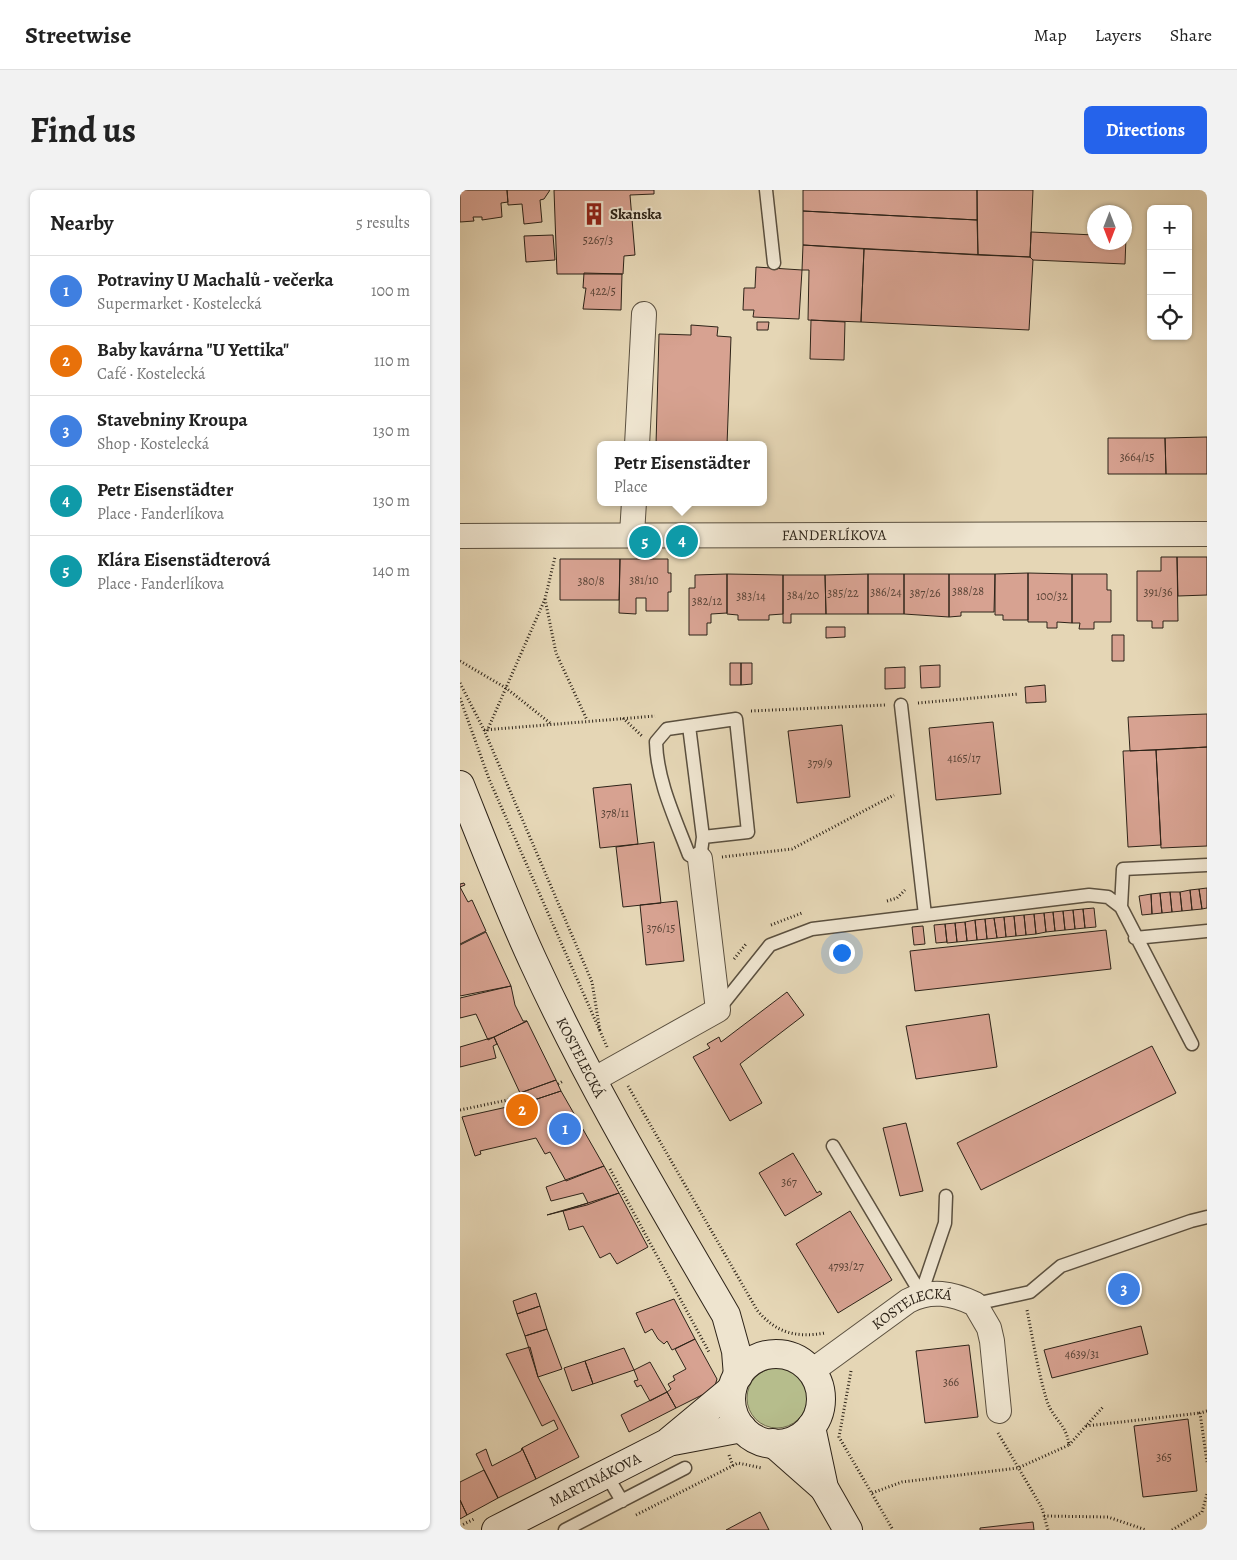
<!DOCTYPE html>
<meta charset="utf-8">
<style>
:root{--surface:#fff;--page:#f2f2f2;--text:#222;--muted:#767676;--line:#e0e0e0;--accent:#2563eb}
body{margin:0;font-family:Alegreya,serif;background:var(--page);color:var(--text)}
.controls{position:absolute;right:15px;top:15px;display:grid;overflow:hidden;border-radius:8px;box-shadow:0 1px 4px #0004}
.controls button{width:45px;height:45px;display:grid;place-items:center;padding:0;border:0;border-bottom:1px solid var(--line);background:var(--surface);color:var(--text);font:25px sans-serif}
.compass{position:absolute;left:627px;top:15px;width:45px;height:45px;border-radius:50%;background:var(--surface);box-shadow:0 1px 4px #0004;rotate:180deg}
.you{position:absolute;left:381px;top:762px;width:18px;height:18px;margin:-12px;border:4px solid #fff;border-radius:50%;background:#1a73e8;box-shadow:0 0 0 8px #1a73e833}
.badge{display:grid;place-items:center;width:32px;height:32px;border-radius:50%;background:var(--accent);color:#fff;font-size:16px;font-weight:700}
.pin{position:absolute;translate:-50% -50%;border:2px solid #fff;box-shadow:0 1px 5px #0006}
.popup{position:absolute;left:137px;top:251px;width:170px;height:65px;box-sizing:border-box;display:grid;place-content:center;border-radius:8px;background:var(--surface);filter:drop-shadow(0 1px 4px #0005);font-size:16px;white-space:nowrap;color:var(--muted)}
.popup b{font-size:19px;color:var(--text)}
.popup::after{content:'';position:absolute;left:50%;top:100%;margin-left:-10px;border:10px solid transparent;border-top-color:var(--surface)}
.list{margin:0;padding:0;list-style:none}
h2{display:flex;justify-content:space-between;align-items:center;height:65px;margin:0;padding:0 20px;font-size:21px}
h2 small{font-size:16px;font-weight:400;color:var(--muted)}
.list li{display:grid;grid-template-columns:32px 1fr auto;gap:15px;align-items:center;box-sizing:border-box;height:70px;padding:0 20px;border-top:1px solid var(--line)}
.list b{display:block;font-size:19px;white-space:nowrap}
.list p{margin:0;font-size:16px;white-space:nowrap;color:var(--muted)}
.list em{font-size:16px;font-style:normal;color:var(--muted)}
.icon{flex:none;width:28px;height:28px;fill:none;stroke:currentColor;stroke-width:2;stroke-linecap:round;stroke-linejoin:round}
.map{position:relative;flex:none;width:747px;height:1340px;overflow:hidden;border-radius:8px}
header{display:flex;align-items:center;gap:30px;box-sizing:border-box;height:70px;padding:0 25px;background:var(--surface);border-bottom:1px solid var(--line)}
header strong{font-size:24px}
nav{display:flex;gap:28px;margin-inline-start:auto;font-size:18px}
.intro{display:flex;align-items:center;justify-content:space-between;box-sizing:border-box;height:120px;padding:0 30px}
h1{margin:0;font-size:35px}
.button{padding:12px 22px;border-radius:8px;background:var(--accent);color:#fff;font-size:18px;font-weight:700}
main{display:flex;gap:30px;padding:0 30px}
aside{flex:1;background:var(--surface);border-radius:8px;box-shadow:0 1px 4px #0004}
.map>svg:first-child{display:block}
.grass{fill:#b6bd8c;stroke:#727052}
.building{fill:#d7a291;stroke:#2d2318}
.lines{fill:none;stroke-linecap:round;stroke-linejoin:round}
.lane-casing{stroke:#5b503f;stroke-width:15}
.street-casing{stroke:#5b503f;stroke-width:26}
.secondary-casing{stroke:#2d2318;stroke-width:30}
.path{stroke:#2d2318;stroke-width:3;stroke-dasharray:1 2.5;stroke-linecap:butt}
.lane{stroke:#eee4cf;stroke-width:12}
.street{stroke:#eee4cf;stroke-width:24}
.secondary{stroke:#eee4cf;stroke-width:28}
.labels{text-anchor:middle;stroke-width:4;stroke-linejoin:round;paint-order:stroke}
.number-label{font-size:12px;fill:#584336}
.poi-label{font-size:15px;font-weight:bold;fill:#2d2318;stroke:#eee4cf;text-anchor:start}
.street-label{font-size:15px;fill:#2d2318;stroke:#eee4cf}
</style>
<header>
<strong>Streetwise</strong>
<nav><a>Map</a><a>Layers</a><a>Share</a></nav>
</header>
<div class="intro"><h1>Find us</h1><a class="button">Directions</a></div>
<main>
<aside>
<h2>Nearby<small>5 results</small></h2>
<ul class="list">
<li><span class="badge" style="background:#3f7fe0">1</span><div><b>Potraviny U Machalů - večerka</b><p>Supermarket · Kostelecká</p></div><em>100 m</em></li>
<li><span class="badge" style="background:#e8710a">2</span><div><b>Baby kavárna &quot;U Yettika&quot;</b><p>Café · Kostelecká</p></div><em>110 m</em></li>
<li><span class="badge" style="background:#3f7fe0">3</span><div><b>Stavebniny Kroupa</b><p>Shop · Kostelecká</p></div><em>130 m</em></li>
<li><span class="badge" style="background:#0f9aa8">4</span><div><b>Petr Eisenstädter</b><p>Place · Fanderlíkova</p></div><em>130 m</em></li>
<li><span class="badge" style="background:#0f9aa8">5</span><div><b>Klára Eisenstädterová</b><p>Place · Fanderlíkova</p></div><em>140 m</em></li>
</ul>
</aside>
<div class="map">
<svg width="747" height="1340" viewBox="0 0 747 1340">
<rect width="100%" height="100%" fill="#e5d6b5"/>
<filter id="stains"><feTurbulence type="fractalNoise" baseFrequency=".004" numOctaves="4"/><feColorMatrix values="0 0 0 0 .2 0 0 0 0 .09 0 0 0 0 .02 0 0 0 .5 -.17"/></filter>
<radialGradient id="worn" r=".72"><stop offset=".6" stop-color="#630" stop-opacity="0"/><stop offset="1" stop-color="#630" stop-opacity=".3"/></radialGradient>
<path class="grass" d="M287 1208a30 30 0 1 1 60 0a30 30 0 1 1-60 0Z"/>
<path class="building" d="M0 0H47L48 12 41 13 42 27 22 30V27H13L14 31 0 32Z
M47 0H90L84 9 80 10 82 32 64 34 62 14 48 15Z
M94 0H194V4L170 5 175 65 164 66 163 84H97Z
M343 0H517V30L343 21Z
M517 0H573L570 67 518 65Z
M343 21 517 30 518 65 343 55Z
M571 42 634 45V52H664L666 47 665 74 573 70 570 67Z
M93 45 95 70 66 72 64 46Z
M343 55 404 59 401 132 348 130 349 80H342Z
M404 59 570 67 573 70 569 140 401 132Z
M296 77 342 80 339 129 293 127 294 120H283L284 98H295Z
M124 83 162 84 161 120 123 119 126 98H123Z
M351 130 385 132 384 170 350 169Z
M297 132H309L308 140H297Z
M231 135 258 137 257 146 271 147 267 255H196L199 144 231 145Z
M747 247V284H706L705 248Z
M648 248H705L706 284H648Z
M701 367H717L718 431H703V438H692V431H677V381H701Z
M717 367H747V405L718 406Z
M100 369H160L159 410H100Z
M160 369H208V383H211V402H208V421H186V408H176V424L159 423Z
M568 383V430H543V425H535V384Z
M568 383 612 384V433L597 432V438H587V432H568Z
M267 384V423L251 424V433H247V445H229V398H235V385Z
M267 384 323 385V424L309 425V430H278V425L267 424Z
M408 384H444V424H408Z
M408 384V424H366L365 385Z
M444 384H489V427L444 424Z
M489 384H535L534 422H501V426L489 427Z
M612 384H647V400H651V432H634V439H619L620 433H612Z
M323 385H365L366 424H331V433H323Z
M366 437H385V447L366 448Z
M652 445H664V471H652Z
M270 473H281V495H270Z
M281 473H292V494L281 495Z
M480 475V497L461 498 460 476Z
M445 477V498L425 499V478Z
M585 495 586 512 566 513 565 497Z
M747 524V557L670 561 668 527Z
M533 532 541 604 476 610 469 538Z
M382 535 390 607 337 613 328 541Z
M747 557V656L701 658 696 560Z
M696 560 701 655 668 657 663 561Z
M171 594 178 654 140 658 133 598Z
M194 652 201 713 163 717 156 657Z
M4 693 5 695 0 697 8 712 12 710 26 741 0 754V694Z
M747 698V718L742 719 739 699Z
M739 699 742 719 732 720 730 700Z
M730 700 732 720 722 721 720 702Z
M710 702 712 722 702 723 700 703Z
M710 702H720L722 721 712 722Z
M700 703 702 723 692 724 691 704Z
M691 704 692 724 682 725 679 706Z
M217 711 224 771 186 775 180 715Z
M634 718 636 737 625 738 623 719Z
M623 719 625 738 615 739 613 720Z
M613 720 615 739 605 740 603 721Z
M603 721 605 740 595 741 593 722Z
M593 722 595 741 586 742 584 723Z
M584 723 586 742 576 744 574 724Z
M574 724 576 744 566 745 564 725Z
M564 725 566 745 556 746 554 726Z
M554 726 556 746 546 747 544 727Z
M544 727 546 747 537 748 534 728Z
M534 728 537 748 527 749 525 729Z
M525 729 527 749 517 750 515 730Z
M515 730 517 750 507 751 505 732Z
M505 732 507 751 497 752 495 733Z
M495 733 497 752 487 753 485 734Z
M485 734 487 752 476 753 474 735Z
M463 736 465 754 454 755 452 737Z
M646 740 651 779 455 801 450 761Z
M26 742 51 796 0 806V755Z
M51 796 55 815 63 831H67L28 850 16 824 0 828V808Z
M327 802 344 825 280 874 302 913 270 931 233 867 250 858 247 854 259 847 261 852 265 849Z
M529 824 537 877 456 889 446 836Z
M67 831 96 890 60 903 34 847Z
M34 847 37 854 33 856 36 868 0 877V857Z
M692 856 716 903 521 1000 497 953Z
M96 890 101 901 65 913 60 903Z
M101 901 144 976 106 991 90 962 85 964 76 948 20 961 21 964 15 966 2 927 65 913Z
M446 933 463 1001 440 1006 423 938Z
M333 963 357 1003 360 1001 362 1004 325 1026 299 983Z
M144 976 159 1003 127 1015 87 1025 128 1013 123 1003 91 1011 86 997Z
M159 1003 188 1057 157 1074 150 1063 140 1068 123 1036 109 1040 103 1021Z
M390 1021 432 1090 378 1123 336 1054Z
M76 1103 80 1116 57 1124 53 1111Z
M214 1109 235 1149 212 1160 207 1151 204 1154 198 1149 192 1139 185 1143 176 1123Z
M80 1116 87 1139 65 1146 57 1124Z
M681 1136 688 1164 592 1188 584 1160Z
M87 1139 102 1179 78 1187 65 1146Z
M235 1149 257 1189 254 1199 216 1218 207 1202 211 1199 208 1194 215 1190 213 1186 226 1179 215 1159Z
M509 1155 518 1227 465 1233 456 1161Z
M70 1157 78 1187 119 1267 76 1289 62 1258 98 1239 94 1230 82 1236 46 1164Z
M164 1158 174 1180 133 1194 125 1171Z
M125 1171 133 1194 112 1201 104 1178Z
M190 1172 207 1202 190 1211 181 1195 177 1197 174 1191 178 1190 174 1180Z
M207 1202 216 1218 169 1242 161 1225Z
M728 1229 737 1301 683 1307 674 1236Z
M62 1258 76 1289 38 1308 16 1264 26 1259 32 1276 61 1261Z
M24 1280 38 1308 7 1325 0 1310V1292Z
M0 1310 7 1325 0 1329Z
M300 1322 309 1340H266Z
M573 1332 574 1340H520V1338Z"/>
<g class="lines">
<defs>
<path id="lane" d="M306 0 314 73
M441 515 465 725
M276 529 288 642 243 647 240 669 229 665C215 628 197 591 196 552L207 539Z
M229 536 243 647
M675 748 747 741
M258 820 310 755 352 739 629 705 648 707 661 717
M732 854 661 717 663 679 747 675
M373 956 461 1104
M461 1104 485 1033 486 1006
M515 1114 570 1102 601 1076 731 1031 747 1027
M146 1284 162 1311
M105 1340 225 1278"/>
<g id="street">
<path d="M177 255 184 124"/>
<path d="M172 344 174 312"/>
<path id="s1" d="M0 346 747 344"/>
<path d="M133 890 258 820 240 669"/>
<path id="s2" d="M352 1181 448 1111C471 1099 492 1103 515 1114L529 1138 532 1151 539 1221"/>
</g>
<g id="secondary">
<path id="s3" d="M0 595C24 655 47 715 74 773 130 895 199 1010 266 1125L276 1161 278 1186"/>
<circle cx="316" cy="1209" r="45"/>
<path d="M351 1237 364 1298 388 1340"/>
<path d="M213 1251 282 1238"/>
<path d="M313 1253 364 1298"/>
<path id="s4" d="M36 1340 207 1253 272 1199"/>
</g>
</defs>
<use href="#lane" class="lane-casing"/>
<use href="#street" class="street-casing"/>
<use href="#secondary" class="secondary-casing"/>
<path class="path" d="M85 409 96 463 127 530
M0 471 46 498 90 533
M0 493 24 540 132 792 140 841
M0 508 29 589 147 857
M458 513 559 504
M291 521 425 515
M163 528 182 546
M24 540 195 526
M27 541 85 409 95 367
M262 667 332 659 434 605
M427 711 437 708 445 700
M311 735 342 723
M274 769 286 754
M98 894 103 891
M168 896 297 1120C316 1143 336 1148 365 1143
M0 920 62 907
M150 979 249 1162
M391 1181 379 1247 433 1340
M747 1221 740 1223 747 1272
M626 1236 740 1223
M538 1243 582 1318 588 1340
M609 1255 643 1217
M269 1265 273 1276
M412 1303 442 1292 558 1278 609 1255C606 1233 594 1231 587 1211 578 1182 573 1150 567 1120
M176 1325 278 1273 302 1278
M584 1326 648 1327 686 1340
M0 1336 14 1329
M712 1340 742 1322 747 1304"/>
<use href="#lane" class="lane"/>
<use href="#street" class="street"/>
<use href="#secondary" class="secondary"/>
</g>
<defs>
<symbol id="building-bare" viewBox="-9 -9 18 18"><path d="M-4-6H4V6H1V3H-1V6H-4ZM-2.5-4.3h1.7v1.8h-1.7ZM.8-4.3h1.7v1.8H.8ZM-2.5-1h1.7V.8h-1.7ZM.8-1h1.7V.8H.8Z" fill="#8f2418" stroke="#eee4cf" stroke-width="2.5" paint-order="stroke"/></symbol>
</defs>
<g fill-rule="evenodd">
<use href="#building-bare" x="118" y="8" width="32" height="32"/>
</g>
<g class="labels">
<g class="number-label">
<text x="138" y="54">5267/3</text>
<text x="143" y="105">422/5</text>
<text x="677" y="271">3664/15</text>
<text x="184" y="394">381/10</text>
<text x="131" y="395">380/8</text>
<text x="508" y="405">388/28</text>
<text x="426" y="406">386/24</text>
<text x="698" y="406">391/36</text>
<text x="383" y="407">385/22</text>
<text x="465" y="407">387/26</text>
<text x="343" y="409">384/20</text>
<text x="291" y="410">383/14</text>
<text x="592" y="410">100/32</text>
<text x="247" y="415">382/12</text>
<text x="504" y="572">4165/17</text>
<text x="360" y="577">379/9</text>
<text x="155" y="627">378/11</text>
<text x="201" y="742">376/15</text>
<text x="329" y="996">367</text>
<text x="386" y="1080">4793/27</text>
<text x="622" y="1168">4639/31</text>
<text x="491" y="1196">366</text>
<text x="704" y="1271">365</text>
</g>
<g class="poi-label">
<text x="150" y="29">Skanska</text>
</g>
<g class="street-label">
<text dy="5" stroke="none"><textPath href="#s1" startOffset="374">FANDERLÍKOVA</textPath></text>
<text dy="5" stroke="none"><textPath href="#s3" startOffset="298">KOSTELECKÁ</textPath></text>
<text dy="5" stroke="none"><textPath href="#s2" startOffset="120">KOSTELECKÁ</textPath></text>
<text dy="5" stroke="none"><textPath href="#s4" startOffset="111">MARTINÁKOVA</textPath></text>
</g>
</g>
<rect width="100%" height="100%" filter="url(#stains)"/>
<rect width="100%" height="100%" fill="url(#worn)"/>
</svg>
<div class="controls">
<button>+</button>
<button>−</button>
<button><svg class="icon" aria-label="locate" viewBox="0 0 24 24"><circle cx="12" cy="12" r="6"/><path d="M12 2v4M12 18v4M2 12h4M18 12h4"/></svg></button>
</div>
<svg class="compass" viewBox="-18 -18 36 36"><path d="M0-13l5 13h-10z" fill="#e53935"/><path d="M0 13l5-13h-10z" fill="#767676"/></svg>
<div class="you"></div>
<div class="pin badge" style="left:105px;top:939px;background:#3f7fe0">1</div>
<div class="pin badge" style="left:62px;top:920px;background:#e8710a">2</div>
<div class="pin badge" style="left:664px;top:1099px;background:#3f7fe0">3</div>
<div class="pin badge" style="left:222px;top:351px;background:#0f9aa8">4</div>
<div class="popup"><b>Petr Eisenstädter</b>Place</div>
<div class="pin badge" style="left:185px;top:352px;background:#0f9aa8">5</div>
</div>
</main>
